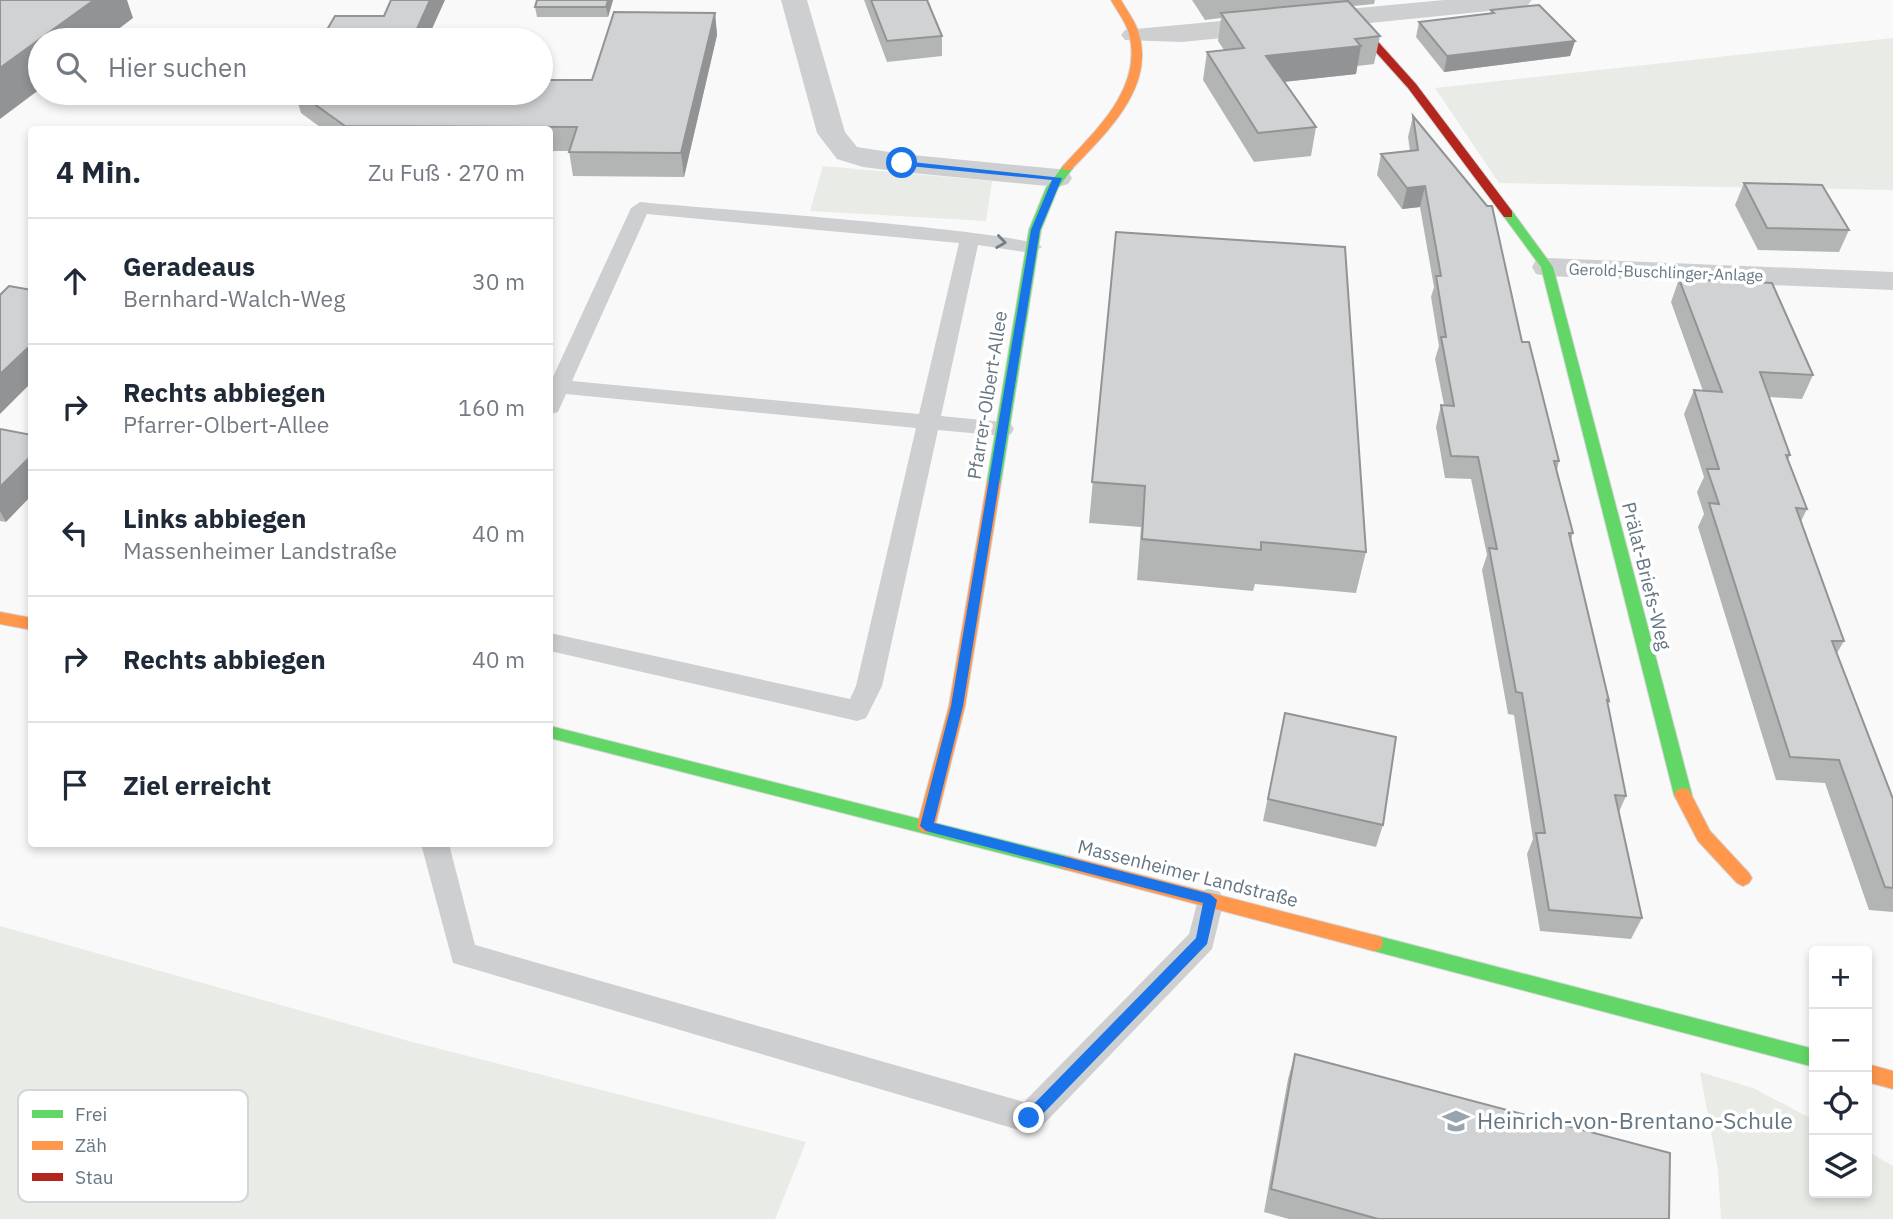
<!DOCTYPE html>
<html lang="de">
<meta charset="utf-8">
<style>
:root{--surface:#fff;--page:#f2f2f3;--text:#1f2937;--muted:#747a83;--line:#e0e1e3}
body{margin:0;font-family:"IBM Plex Sans",sans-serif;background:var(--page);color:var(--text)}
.controls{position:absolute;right:21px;bottom:21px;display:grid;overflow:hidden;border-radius:7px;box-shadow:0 4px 10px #0003}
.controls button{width:63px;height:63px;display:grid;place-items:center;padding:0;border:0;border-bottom:2px solid var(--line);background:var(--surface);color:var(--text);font:35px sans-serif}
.stop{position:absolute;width:21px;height:21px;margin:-16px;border:5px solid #1a73e8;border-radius:50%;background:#fff}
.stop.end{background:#1a73e8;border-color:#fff;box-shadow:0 2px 7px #0008}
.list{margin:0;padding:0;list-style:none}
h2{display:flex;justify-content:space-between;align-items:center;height:91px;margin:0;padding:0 28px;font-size:30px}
h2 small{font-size:23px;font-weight:400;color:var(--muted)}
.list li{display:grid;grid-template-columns:46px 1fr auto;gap:21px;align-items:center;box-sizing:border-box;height:126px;padding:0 28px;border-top:2px solid var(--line)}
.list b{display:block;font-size:26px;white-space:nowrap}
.list p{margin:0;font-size:23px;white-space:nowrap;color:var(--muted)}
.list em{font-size:23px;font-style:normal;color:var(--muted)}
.icon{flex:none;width:38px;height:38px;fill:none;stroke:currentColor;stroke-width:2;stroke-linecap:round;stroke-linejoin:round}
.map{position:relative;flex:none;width:1893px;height:1219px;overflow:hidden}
.search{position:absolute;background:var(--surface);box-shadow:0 4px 10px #0003;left:28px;top:28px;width:525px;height:77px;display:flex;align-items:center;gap:18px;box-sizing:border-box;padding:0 24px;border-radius:38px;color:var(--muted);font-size:26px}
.panel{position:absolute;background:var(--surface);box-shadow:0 4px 10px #0003;left:28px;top:126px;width:525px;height:721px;border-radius:7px}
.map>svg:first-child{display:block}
.green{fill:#e8ebe6}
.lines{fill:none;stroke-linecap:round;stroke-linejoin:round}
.fast-casing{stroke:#d5d6d7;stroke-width:2}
.slow-casing{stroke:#d5d6d7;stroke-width:2}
.jam-casing{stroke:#d5d6d7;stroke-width:2}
.lane{fill:#cecfd0;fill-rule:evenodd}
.street{fill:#cecfd0;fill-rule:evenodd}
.fast{fill:#63d668;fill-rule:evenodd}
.slow{fill:#ff974d;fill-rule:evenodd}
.jam{fill:#b3261e;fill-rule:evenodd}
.wall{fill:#b3b5b5}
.shaded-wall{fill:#929394}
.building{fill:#d0d2d3;stroke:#929394;stroke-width:2}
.oneway{stroke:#707f8b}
.route{fill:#1a73e8}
.labels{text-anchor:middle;stroke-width:7;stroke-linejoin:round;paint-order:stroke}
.far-street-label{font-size:16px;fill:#657683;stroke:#fff}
.street-label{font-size:19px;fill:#657683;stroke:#fff}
.near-poi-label{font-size:23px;fill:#657683;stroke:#fff;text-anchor:start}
.key{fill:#fff;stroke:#d1d6da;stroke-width:2}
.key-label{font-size:19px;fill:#657683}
</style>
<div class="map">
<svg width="1893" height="1219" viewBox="0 0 1893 1219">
<rect width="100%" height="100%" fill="#f9f9f9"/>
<path class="green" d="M1893 38V190L1499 183 1435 88Z
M823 166 992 181 986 221 810 211Z
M0 926 405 1040 806 1142 775 1219H0Z
M1700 1072 1753 1088 1814 1120V1193H1867V1151L1893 1166V1219H1721L1718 1170Z"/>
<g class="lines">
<defs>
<path id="fast" d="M1067 164 1073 168 1058 188 1041 230 1001 482 994 487 987 482 1029 230 1046 188 1063 166Z
M1508 210 1512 211 1553 267 1692 795 1689 800 1683 802 1677 800 1674 795 1541 267 1502 214Z
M550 726 1067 856 1073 858 1076 863 1073 868 1067 870 550 738Z
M1374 935 1814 1049V1067L1374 951 1367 949 1365 943 1367 937Z"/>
<path id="slow" d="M1111 0H1121C1127 11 1136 22 1139 34 1155 89 1105 134 1071 170H1063V166C1096 130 1143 88 1129 34 1126 22 1117 11 1111 0Z
M994 477 1001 482 965 706 935 826 932 831 926 833 920 831 917 826 949 706 987 482Z
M0 612 32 618V630L0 624Z
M1683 788 1689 790 1710 831 1749 873 1752 878 1749 883 1743 886 1737 883 1698 841 1674 795 1677 790Z
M1067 856 1374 935 1381 937 1383 943 1381 949 1374 951 1067 870 1061 868 1058 863 1061 858Z
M1867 1064 1893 1071V1089L1867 1082Z"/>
<path id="jam" d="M1351 15 1355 16 1416 84 1512 211V217H1504L1408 88 1347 20 1346 18Z"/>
</defs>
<use href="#fast" class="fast-casing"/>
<use href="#slow" class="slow-casing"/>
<use href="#jam" class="jam-casing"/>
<path class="lane" d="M640 202C686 207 1029 231 1042 247L1032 253 978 245 941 416 1003 422 1011 424 1014 429 1011 434 1003 436 938 430 882 686 866 718 857 721 550 651V633L850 699 856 686 916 428 566 394 558 412 550 414V379H552L631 208ZM647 214 959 243 919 414 572 381Z
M421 844H449L475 945 1024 1102 1189 934 1200 892 1210 888 1220 892 1224 900 1212 949 1040 1128 1029 1133 453 963Z"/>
<path class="street" d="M781 0H807L845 132 857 147 902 154 1058 169 1068 172 1072 178 1068 184 1058 187 902 172 863 167 837 159 817 133Z
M1444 0H1532L1528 5 1519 8 1182 42 1125 40 1121 35 1125 30Z
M1547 258 1893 272V290L1547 276 1536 274 1532 267 1536 260Z"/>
<use href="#fast" class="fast"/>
<use href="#slow" class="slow"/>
<use href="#jam" class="jam"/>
</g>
<path class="wall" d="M537 0H613L608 17H537L535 7Z
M864 0H927L942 36V56L887 62Z
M1192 0H1375L1374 4 1353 6 1380 36 1374 64 1357 66 1356 74 1284 82 1316 127 1311 156 1254 162 1203 80 1207 52 1224 50 1218 41 1221 18 1205 20Z
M1491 10 1575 41 1570 56 1444 72 1416 37 1419 22 1490 14Z
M715 13 717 35 684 177 573 176 569 151H550V130H324L301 113 295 93H541L592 80Z
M1413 116 1522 342 1559 461 1557 470 1573 533 1571 540 1609 701 1607 705 1626 796 1619 812 1642 918 1631 939 1540 931 1527 854 1533 839 1514 715 1508 714 1482 570 1487 555 1471 479 1445 478 1436 427 1441 405H1444L1435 359 1439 346 1431 297 1434 287 1420 207 1402 209 1377 175 1381 154 1410 151 1408 137Z
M1744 183 1849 230 1839 252 1758 250 1735 205Z
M1116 232 1366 552 1356 593 1255 584 1253 591 1137 580 1141 527 1089 523Z
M1679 279 1813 375 1802 399 1769 397 1790 455 1788 460 1807 509 1801 521 1844 641 1837 653 1893 799V912L1869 910 1825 783 1776 780 1698 527 1704 514 1697 492 1704 477 1684 414 1694 390 1703 391 1671 302Z
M0 429 6 522 0 521Z
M1285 713 1383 825 1376 847 1263 821Z
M1295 1054 1669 1219H1289L1264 1212 1288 1079Z"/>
<path class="shaded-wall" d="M94 0H127L133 18 104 40H40V89L0 119V68Z
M430 0H445L427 40H412Z
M608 0H613L608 17 606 7Z
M715 13 717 35 684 177 681 153Z
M1575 41 1570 56 1444 72 1447 56Z
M1361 46 1356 74 1262 84 1266 56Z
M1425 186 1420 207 1402 209 1407 188Z
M32 344V382L0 414V374Z
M32 455V495L6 522 0 511V487Z"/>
<path class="building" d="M0 0H94L0 68Z
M391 0H430L412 40H321L335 16H384Z
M537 0H608L606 7H535Z
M871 0H927L942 36 887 41Z
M1348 1 1380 36 1355 39 1361 46 1266 56 1316 127 1258 133 1207 52 1244 48 1221 13Z
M1539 5 1575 41 1447 56 1419 22 1494 13 1491 10Z
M614 12 715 13 681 153 569 152 577 127 345 126 299 93H541V80H592Z
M1413 116 1487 206H1492L1522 342H1529L1559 461H1554L1573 533H1569L1609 701 1607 700 1626 796 1615 795 1642 918 1549 910 1536 833H1545L1522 693 1516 692 1489 548 1497 549 1478 457 1451 456 1441 405 1454 406 1441 337H1446L1436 276H1441L1425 186 1407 188 1381 154 1418 150Z
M1744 183 1822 185 1849 230 1767 228Z
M1116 232 1345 247 1366 552 1261 542V550L1142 539 1145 486 1092 482Z
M1679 279 1772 283 1813 375 1760 372 1790 455H1786L1807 509 1796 508 1844 641H1832L1893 799V888L1885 887 1839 760 1790 757 1709 503 1719 504 1707 469H1719L1694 390 1722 392Z
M9 286 32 290V344L0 374V295Z
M0 429 32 435V455L0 487Z
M1285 713 1396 737 1383 825 1268 799Z
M1295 1054 1670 1153 1669 1219H1378L1271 1189Z"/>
<defs><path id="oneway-chevron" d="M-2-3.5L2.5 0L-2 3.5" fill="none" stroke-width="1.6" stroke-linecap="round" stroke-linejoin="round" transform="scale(1.75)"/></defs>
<use class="oneway" href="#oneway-chevron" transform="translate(1001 242) rotate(8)"/>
<path class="route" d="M902 161 1062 178 1040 230 963 706 934 823 1210 894 1217 900 1207 944 1034 1123 1029 1125 1024 1123 1022 1118 1024 1114 1196 938 1203 903 926 831 920 826 951 706 1031 230 1052 180 899 165Z"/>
<defs>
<symbol id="school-bare" viewBox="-9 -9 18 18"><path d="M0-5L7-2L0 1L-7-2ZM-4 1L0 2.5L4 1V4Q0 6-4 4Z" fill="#99a4ac" stroke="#fff" stroke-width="2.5" paint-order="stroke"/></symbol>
</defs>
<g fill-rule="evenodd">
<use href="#school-bare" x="1437" y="1102" width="38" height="38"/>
</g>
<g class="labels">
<g class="far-street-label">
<text transform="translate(1666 272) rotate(2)" y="6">Gerold-Buschlinger-Anlage</text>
</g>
<g class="street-label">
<text transform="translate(987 395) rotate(-81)" y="7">Pfarrer-Olbert-Allee</text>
<text transform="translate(1647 576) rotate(76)" y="7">Prälat-Briefs-Weg</text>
<text transform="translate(1188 873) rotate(14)" y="7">Massenheimer Landstraße</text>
</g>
<g class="near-poi-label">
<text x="1477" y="1129">Heinrich-von-Brentano-Schule</text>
</g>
</g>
<rect x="18" y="1090" width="230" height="112" rx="10" class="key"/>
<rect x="32" y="1110" width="31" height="8" fill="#63d668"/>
<rect x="32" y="1141" width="31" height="9" fill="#ff974d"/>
<rect x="32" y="1173" width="31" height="8" fill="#b3261e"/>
<g class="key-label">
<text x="75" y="1121">Frei</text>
<text x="75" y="1152">Zäh</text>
<text x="75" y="1184">Stau</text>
</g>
</svg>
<div class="controls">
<button>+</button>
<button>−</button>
<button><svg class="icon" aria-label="locate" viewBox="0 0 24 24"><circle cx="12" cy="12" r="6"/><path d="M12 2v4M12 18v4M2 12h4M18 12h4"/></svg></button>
<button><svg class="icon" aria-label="layers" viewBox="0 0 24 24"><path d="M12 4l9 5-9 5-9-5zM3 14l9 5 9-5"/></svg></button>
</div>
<div class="stop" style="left:902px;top:163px"></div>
<div class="stop end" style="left:1029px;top:1118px"></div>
<div class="search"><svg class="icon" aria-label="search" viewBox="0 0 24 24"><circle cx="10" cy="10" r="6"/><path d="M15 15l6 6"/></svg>Hier suchen</div>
<section class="panel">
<h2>4 Min.<small>Zu Fuß · 270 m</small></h2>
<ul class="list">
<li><svg class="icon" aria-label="ahead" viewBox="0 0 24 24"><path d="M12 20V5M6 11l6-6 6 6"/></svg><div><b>Geradeaus</b><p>Bernhard-Walch-Weg</p></div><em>30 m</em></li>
<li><svg class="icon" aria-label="right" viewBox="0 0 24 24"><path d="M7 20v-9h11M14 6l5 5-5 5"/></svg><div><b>Rechts abbiegen</b><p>Pfarrer-Olbert-Allee</p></div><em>160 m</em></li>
<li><svg class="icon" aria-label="left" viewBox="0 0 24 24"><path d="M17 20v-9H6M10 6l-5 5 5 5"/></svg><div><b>Links abbiegen</b><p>Massenheimer Landstraße</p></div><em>40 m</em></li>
<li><svg class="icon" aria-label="right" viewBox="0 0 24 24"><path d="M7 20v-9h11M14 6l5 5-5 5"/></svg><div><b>Rechts abbiegen</b></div><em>40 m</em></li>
<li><svg class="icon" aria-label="arrive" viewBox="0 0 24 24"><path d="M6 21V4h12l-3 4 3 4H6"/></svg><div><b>Ziel erreicht</b></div></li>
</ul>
</section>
</div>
